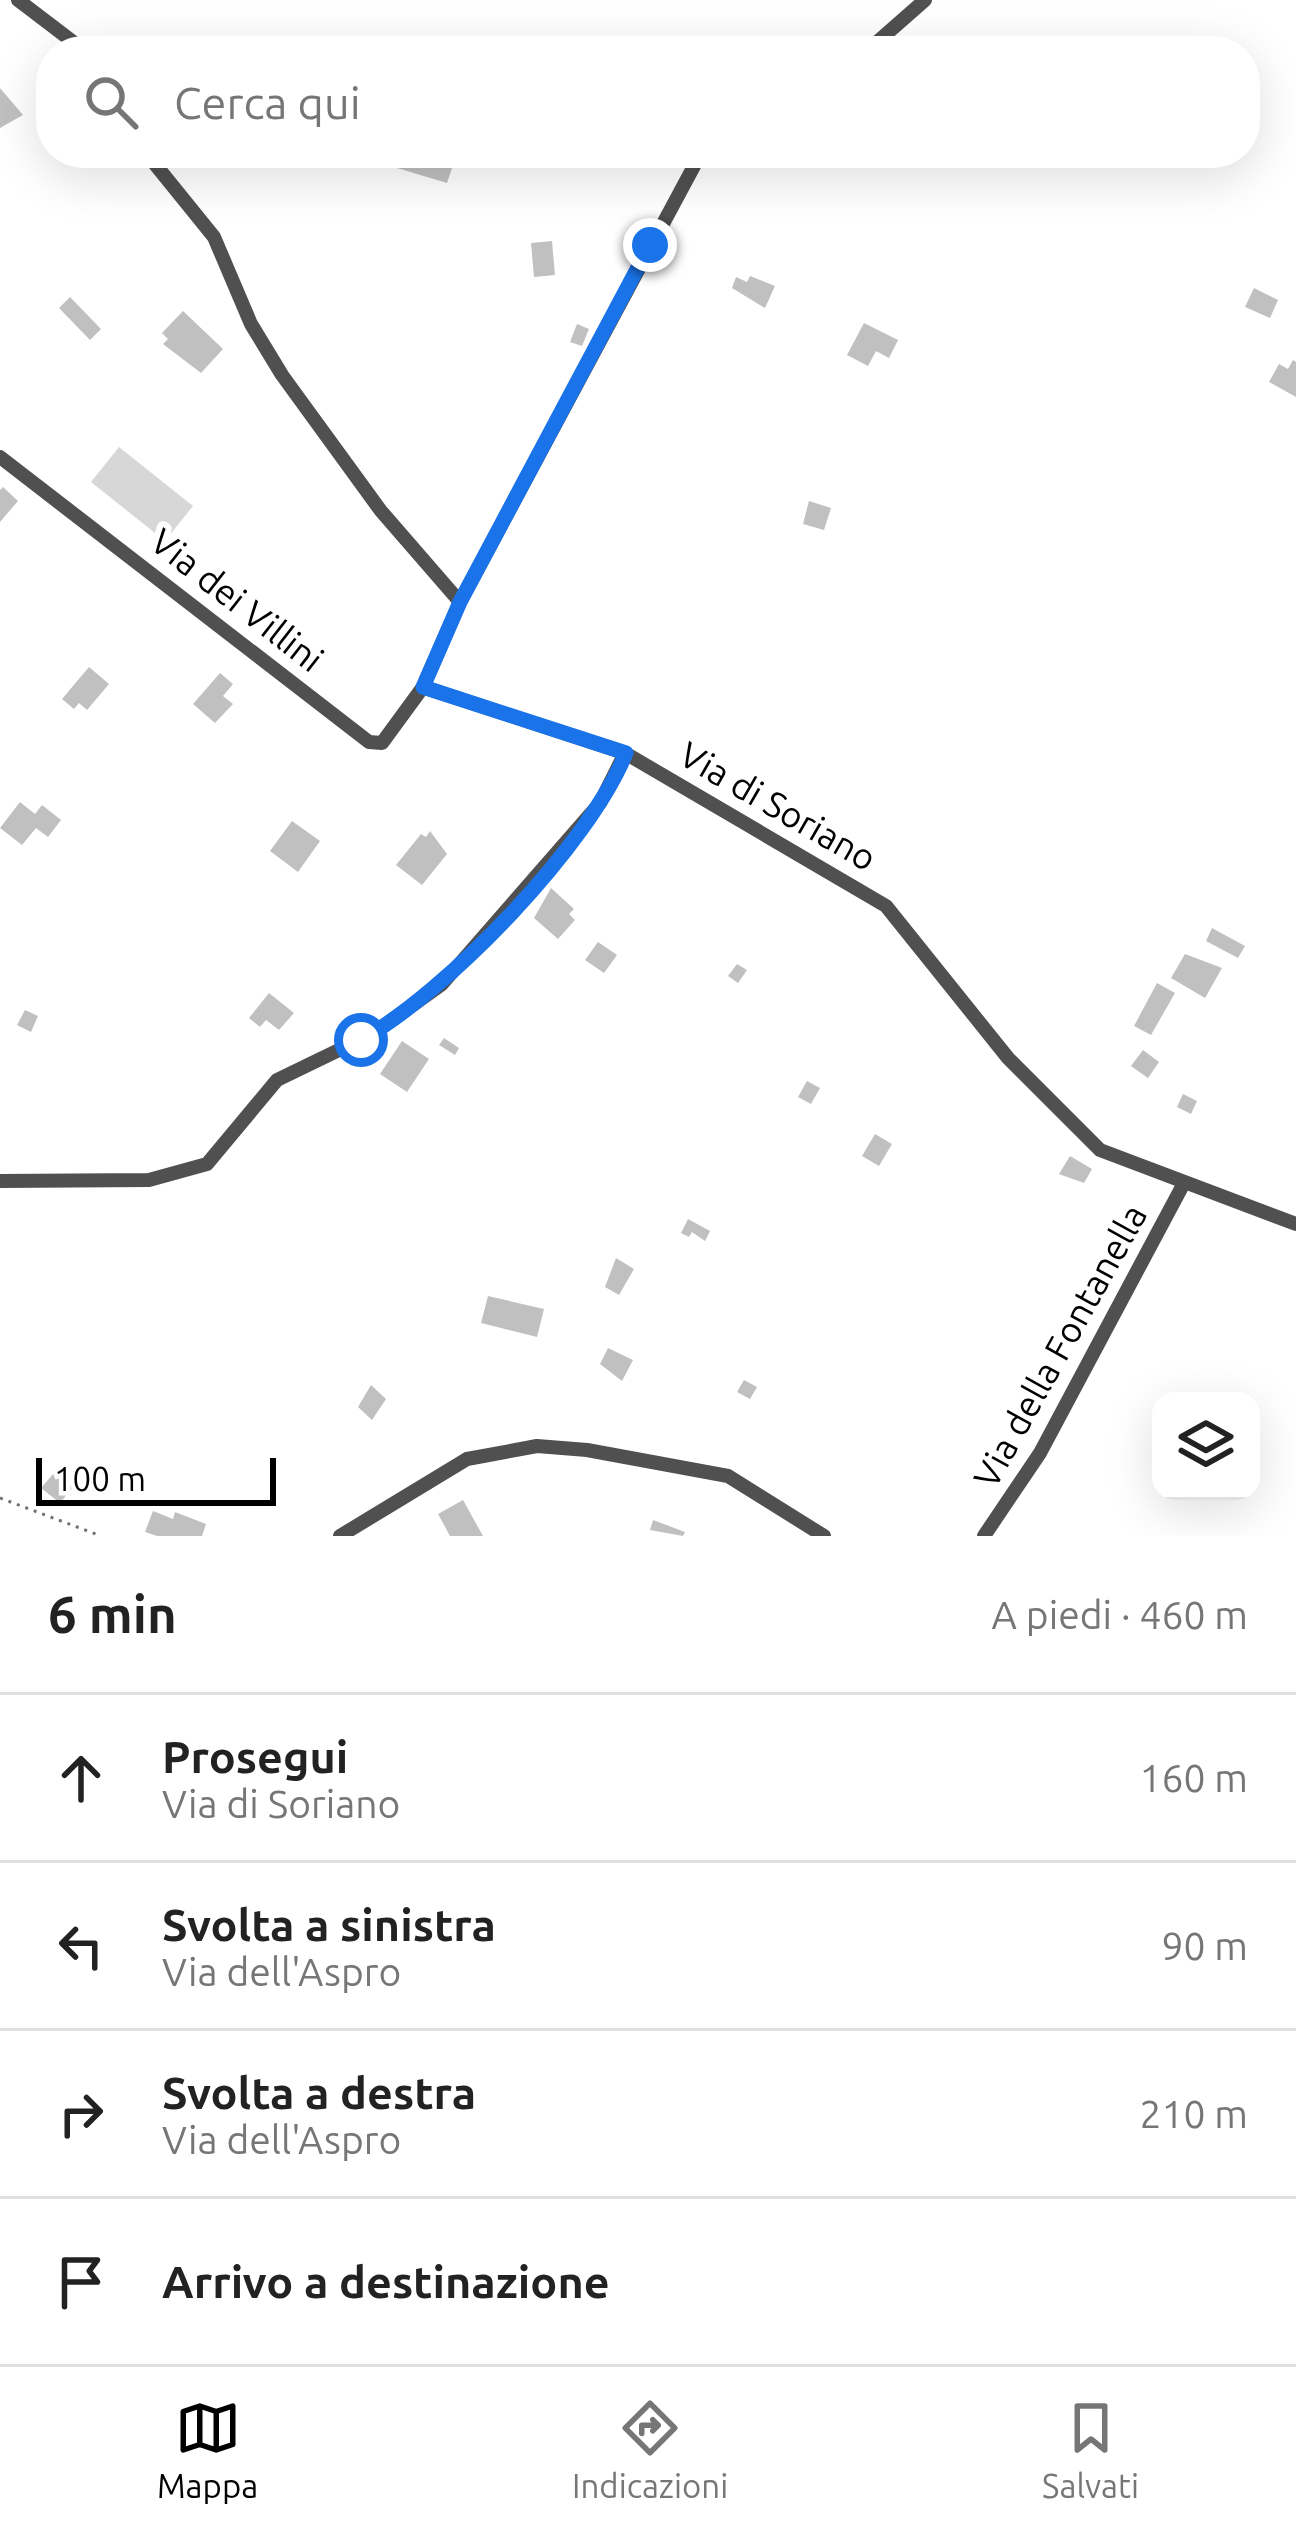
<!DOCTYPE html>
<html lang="it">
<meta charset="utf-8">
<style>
:root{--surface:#fff;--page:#f6f6f6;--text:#222;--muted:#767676;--line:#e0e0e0;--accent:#000}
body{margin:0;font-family:Ubuntu,sans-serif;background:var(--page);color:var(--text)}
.controls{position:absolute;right:36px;bottom:36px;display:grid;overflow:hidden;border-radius:24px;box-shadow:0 12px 48px #0002}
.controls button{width:108px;height:108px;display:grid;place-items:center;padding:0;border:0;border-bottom:3px solid var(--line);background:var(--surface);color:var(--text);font:60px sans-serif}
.scale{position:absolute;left:36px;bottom:30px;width:240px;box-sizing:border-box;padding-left:12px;border:6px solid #000;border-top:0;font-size:33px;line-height:42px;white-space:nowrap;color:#000;-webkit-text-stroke:9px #fff;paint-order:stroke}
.stop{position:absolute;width:36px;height:36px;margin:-27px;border:9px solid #1a73e8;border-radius:50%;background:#fff}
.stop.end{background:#1a73e8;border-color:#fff;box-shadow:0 3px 12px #0008}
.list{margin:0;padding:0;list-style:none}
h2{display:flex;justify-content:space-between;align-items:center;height:156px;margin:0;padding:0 48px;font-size:51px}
h2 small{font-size:39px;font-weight:400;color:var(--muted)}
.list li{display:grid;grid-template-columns:78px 1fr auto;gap:36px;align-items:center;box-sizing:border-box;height:168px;padding:0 48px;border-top:3px solid var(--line)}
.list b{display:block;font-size:45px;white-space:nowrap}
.list p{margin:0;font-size:39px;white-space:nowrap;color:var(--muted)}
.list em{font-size:39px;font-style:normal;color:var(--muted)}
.icon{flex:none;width:66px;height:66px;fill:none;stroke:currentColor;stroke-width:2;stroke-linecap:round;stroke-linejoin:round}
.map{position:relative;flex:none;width:1296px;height:1536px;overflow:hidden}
.search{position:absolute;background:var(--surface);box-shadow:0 12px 48px #0002;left:36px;right:36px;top:36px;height:132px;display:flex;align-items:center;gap:30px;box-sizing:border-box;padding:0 42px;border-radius:48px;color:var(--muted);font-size:45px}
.sheet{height:828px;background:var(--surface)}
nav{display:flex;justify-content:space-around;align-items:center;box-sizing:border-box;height:168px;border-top:3px solid var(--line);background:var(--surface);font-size:33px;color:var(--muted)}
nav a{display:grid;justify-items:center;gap:6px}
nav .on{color:var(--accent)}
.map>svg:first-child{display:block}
.green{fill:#d7d7d7}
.building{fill:#c0c0c0}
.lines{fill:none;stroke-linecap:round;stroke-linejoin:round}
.path{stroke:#727272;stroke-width:3;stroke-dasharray:3 6;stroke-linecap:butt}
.minor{stroke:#505050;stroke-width:14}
.route{stroke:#1a73e8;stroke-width:15}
.labels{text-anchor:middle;stroke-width:12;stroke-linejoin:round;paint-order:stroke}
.street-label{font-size:36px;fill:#000;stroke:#fff}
</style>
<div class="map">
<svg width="1296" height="1536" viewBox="0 0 1296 1536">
<rect width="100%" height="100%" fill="#fff"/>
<path class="green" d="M119 447 193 506 165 541 91 482Z"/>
<path class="building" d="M0 88 23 115 0 128Z
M401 153 453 165 447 183 397 168Z
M552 241 555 275 534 277 531 243Z
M750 276 775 286 765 308 732 288 736 277 747 282Z
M1254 288 1278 300 1270 318 1245 307Z
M70 297 101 329 90 340 59 308Z
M183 311 223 349 201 373 163 344 168 339 162 333Z
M864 323 898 340 889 358 876 351 868 366 847 355Z
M577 324 589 329 582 346 570 342Z
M1293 360 1296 362V397L1269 382 1279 364 1288 369Z
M3 487 18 501 0 522V490Z
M809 501 831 508 824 530 803 524Z
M89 667 109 684 87 710 79 703 74 709 62 699Z
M220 673 233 684 223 696 233 704 215 723 193 704Z
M20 802 35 814 42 805 61 820 48 837 36 828 22 845 0 828Z
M292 821 320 841 298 872 270 851Z
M430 831 447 854 422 885 396 865 421 834 426 837Z
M551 888 574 909 569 914 575 920 558 939 534 918Z
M1212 928 1245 946 1238 958 1206 941Z
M598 942 617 955 604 973 585 960Z
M1185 954 1222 968 1205 998 1171 978Z
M737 964 747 970 738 983 728 976Z
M1157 983 1175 993 1151 1035 1134 1026Z
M269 993 294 1013 279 1030 266 1020 260 1027 249 1018Z
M25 1010 38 1016 31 1032 17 1025Z
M444 1038 459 1048 455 1055 439 1045Z
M402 1041 429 1059 407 1092 380 1074Z
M1143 1050 1159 1062 1148 1078 1131 1066Z
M807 1081 820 1088 811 1104 798 1097Z
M1183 1094 1197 1101 1191 1114 1177 1107Z
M875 1134 892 1144 879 1166 862 1156Z
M1070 1156 1092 1169 1084 1183 1059 1174Z
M688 1219 710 1231 705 1241 692 1232 689 1237 681 1233Z
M616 1258 634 1269 619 1295 605 1287Z
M488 1296 544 1309 537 1337 481 1323Z
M608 1348 633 1360 622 1381 600 1364Z
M744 1380 757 1387 750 1399 737 1392Z
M371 1385 386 1399 372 1420 358 1407Z
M54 1473 73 1487 60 1503 41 1488Z
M463 1500 483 1536H450L438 1514Z
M153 1511 173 1519 175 1512 206 1524 202 1536H157L145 1532Z
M653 1520 685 1532 683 1536 650 1530Z"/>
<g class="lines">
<path class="path" d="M0 1498 101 1536"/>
<path class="minor" d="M18 0 85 51
M867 51 925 0
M146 153 214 237 251 324 282 375 381 511 460 602
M0 457 369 742 382 743 423 687
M625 753 423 687 460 602 701 153
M0 1181 149 1180 207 1164 277 1080 374 1033 442 984 600 803 625 753 886 906 1008 1058 1100 1150 1296 1224
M340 1536 467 1459 537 1446 587 1450 728 1476 824 1536
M984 1536 1040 1453 1184 1183"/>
</g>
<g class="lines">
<path class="route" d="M361 1040C447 992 589 845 626 753L423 687 460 602 650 245"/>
</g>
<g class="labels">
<g class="street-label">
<text transform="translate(237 600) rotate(38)" y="13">Via dei Villini</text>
<text transform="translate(778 806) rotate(30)" y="13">Via di Soriano</text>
<text transform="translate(1060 1346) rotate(-61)" y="13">Via della Fontanella</text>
</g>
</g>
</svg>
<div class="controls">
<button><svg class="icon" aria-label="layers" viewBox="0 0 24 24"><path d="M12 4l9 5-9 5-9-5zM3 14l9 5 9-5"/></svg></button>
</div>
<div class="scale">100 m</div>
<div class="stop" style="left:361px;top:1040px"></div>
<div class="stop end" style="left:650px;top:245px"></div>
<div class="search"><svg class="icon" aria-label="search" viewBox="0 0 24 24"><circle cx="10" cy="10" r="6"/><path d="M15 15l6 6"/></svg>Cerca qui</div>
</div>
<section class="sheet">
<h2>6 min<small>A piedi · 460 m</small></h2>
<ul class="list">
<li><svg class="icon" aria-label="ahead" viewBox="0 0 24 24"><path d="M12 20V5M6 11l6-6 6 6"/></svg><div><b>Prosegui</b><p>Via di Soriano</p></div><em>160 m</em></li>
<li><svg class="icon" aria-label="left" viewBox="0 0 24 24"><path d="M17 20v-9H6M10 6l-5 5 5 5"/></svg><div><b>Svolta a sinistra</b><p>Via dell'Aspro</p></div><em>90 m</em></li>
<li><svg class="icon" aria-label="right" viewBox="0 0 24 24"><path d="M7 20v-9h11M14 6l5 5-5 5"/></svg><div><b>Svolta a destra</b><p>Via dell'Aspro</p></div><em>210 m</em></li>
<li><svg class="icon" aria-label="arrive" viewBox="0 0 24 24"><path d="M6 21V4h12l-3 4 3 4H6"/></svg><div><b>Arrivo a destinazione</b></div></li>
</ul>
</section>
<nav>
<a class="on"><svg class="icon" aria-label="map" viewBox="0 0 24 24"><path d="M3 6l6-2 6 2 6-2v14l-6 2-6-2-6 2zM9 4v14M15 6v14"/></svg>Mappa</a>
<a><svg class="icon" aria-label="directions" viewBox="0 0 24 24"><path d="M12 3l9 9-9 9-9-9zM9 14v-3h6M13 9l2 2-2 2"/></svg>Indicazioni</a>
<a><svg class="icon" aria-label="saved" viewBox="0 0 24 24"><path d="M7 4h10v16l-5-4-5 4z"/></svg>Salvati</a>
</nav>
